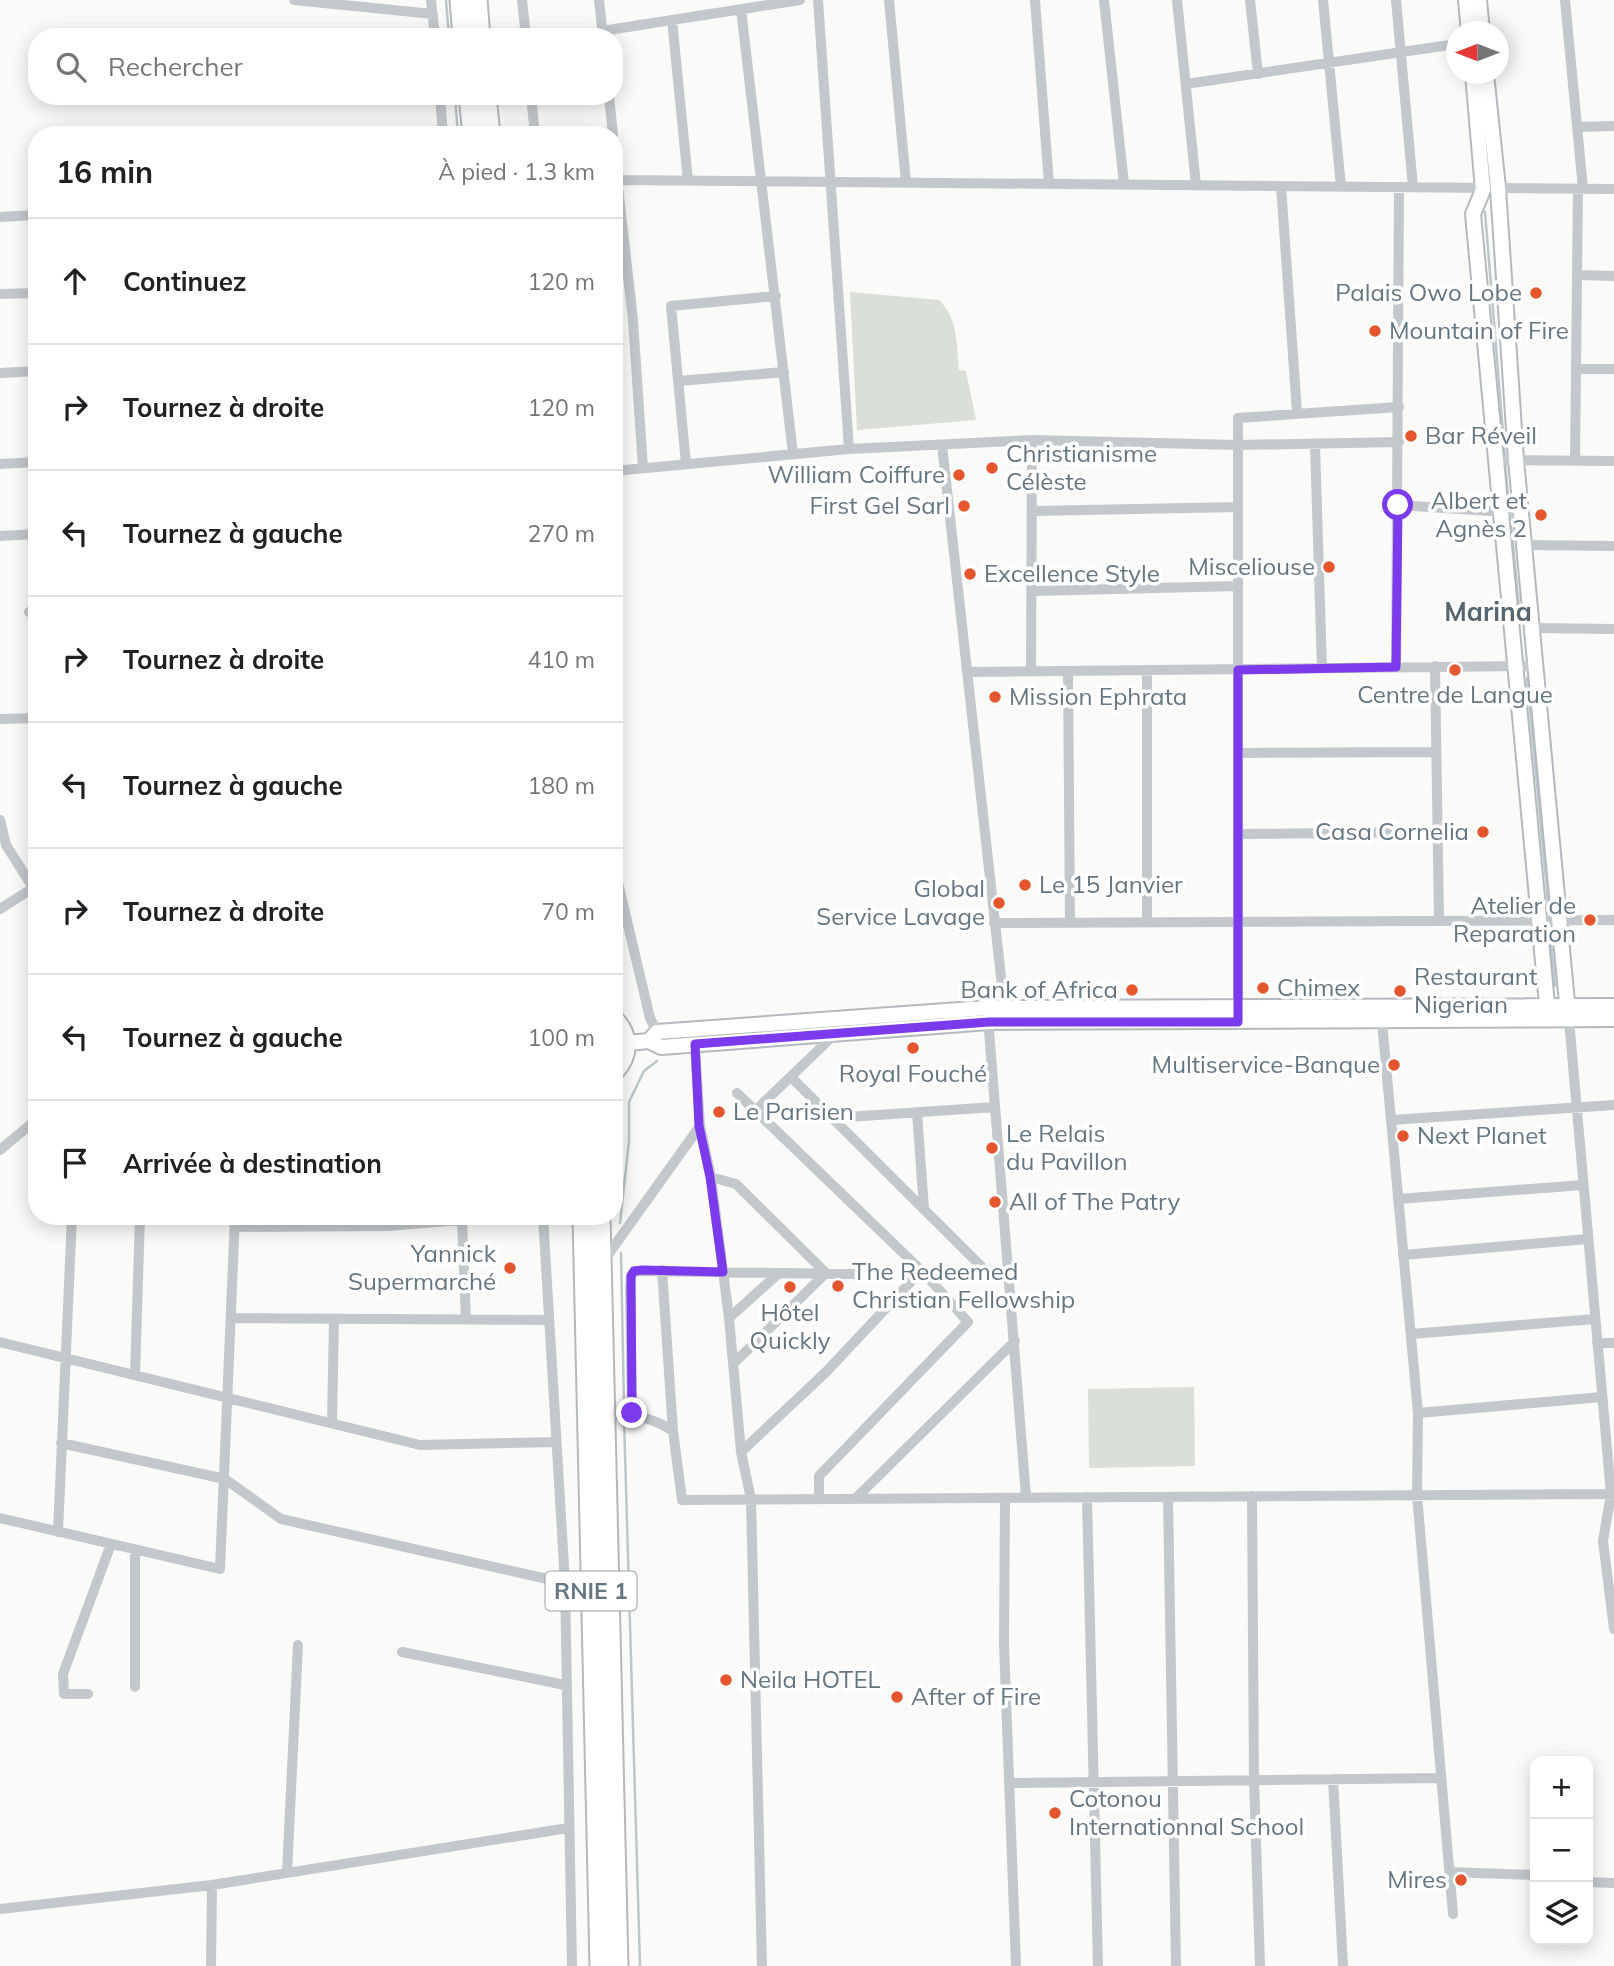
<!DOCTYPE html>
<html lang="fr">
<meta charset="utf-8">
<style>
:root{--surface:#fff;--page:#f6f6f6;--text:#202124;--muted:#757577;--line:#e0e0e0}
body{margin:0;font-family:Mulish,sans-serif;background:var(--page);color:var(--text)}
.controls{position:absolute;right:21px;bottom:21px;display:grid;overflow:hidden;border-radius:14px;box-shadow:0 4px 18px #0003}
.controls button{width:63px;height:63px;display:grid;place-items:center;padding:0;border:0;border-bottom:2px solid var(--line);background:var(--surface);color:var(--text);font:35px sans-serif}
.compass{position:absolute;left:1446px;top:21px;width:63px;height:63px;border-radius:50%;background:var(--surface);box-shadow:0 4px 18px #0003;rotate:270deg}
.stop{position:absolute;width:21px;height:21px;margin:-16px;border:5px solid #7c3aed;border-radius:50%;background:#fff}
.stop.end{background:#7c3aed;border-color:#fff;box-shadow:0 2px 7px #0008}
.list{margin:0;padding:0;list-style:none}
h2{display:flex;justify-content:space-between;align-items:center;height:91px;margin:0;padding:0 28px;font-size:30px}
h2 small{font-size:23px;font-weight:400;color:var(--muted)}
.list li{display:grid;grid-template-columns:46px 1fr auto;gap:21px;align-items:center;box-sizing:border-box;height:126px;padding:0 28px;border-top:2px solid var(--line)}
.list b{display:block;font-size:26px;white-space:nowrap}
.list em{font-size:23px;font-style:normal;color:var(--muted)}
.icon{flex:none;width:38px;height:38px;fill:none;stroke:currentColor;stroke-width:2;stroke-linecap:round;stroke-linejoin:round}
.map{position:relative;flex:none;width:1614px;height:1966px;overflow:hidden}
.search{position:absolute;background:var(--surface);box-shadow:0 4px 18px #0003;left:28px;top:28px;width:595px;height:77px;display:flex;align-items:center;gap:18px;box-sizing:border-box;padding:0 24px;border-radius:28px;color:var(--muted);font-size:26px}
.panel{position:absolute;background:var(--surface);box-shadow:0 4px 18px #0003;left:28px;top:126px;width:595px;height:1099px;border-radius:28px}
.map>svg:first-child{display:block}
.green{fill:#dadfd7}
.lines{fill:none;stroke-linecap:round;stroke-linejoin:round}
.stream{stroke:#bbc7cb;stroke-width:2.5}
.secondary-casing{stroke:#b3babf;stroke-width:18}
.highway-casing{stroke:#b4b9bd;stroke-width:23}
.street{stroke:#c3c8cc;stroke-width:10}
.secondary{stroke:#fff;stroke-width:14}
.highway{stroke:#fff;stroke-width:19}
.route{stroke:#7c3aed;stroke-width:9}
.poi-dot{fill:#e4572e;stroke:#fff;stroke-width:2.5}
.labels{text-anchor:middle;stroke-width:7;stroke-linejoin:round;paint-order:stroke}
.shield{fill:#fff;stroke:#939fa8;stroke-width:2}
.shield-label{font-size:23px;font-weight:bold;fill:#657683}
.poi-label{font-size:24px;fill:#657683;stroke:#fff;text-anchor:start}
.neighbourhood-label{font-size:26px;font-weight:bold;fill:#57646e;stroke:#fff}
</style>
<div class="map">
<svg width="1614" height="1966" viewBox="0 0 1614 1966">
<rect width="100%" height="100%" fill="#fafaf8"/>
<path class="green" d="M850 292 939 300C959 320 956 344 959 370L966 371 976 420 857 430Z
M1194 1387 1195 1466 1089 1468 1088 1389Z"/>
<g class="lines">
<path class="stream" d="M446 0 449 37
M455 96 458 135
M1485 212 1505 457
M1505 463 1509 509
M1510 515 1520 617
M1527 678 1548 901
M1550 931 1555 986
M620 1223 629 1141V1102L644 1071 657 1061
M621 1253 624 1405
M624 1419 640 1966"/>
<defs>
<path id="secondary" d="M1466 0 1469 32
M1479 0 1482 32
M1473 74 1483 190 1473 214 1548 1015
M1486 74 1498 188 1516 460 1568 1013
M649 1041 657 1032 987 1008 1614 1006
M626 1043 649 1041 661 1047 989 1022 1614 1019"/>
<path id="highway" d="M460 0 463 37
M477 0 480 37
M469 96 473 135
M486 96 490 135
M614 1020C629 1036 629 1055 614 1071
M583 1216 600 1966
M600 1216 618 1966"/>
</defs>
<use href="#secondary" class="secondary-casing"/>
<use href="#highway" class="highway-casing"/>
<path class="street" d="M294 0 433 14
M431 0 435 37
M522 0 526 37
M599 0 603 37
M818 0 849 449
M889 0 906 183
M1035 0 1049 184
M1104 0 1124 184
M1177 0 1196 185
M1250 0 1258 74
M1323 0 1341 187
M1396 0 1413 187
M1565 0 1583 189
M741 9 793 454
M672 20 688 181
M602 31 800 0
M1186 84 1456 44
M440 96 443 135
M531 96 535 135
M609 96 613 135
M1577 127 1614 126
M614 152 633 320 643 468
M614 180 1614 189
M1281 186 1297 412
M0 217 37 215
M1577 275 1614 276
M0 294 37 293
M1576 369H1614
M0 373 37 371
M679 381 784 372
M942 445 1005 1013
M1315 445 1322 668
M1496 460 1614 461
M1575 461 1578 189
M0 464 37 462
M686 464 671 306 776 296
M614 471 849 449 1032 440 1238 445 1399 442
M1398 505 1521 513
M1033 511 1238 507
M0 536 37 534
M1524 545 1614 546
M1034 591 1238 586
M29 612 37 611
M1532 628 1614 629
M1435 666 1439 921
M1396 667 1399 187
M1031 671 1032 440
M1068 671 1070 923
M1147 671V922
M967 672 1536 666
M0 719 37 718
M1238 753 1436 752
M0 820 6 845 37 894
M1238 834 1437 832
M614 866 650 1018 657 1032
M0 909 33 888
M994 923 1614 920
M1238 1012V418L1399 407
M988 1018 1026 1497
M1569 1020 1611 1494 1603 1541 1614 1629
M1382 1022 1418 1413 1417 1495 1453 1914
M694 1030 700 1126 711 1177 729 1318 741 1452 751 1499 762 1966
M791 1077 987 1272
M737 1093 924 1273 968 1322 819 1476V1499
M756 1110 835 1034
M917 1113 924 1209
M833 1118 995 1107
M1391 1120 1614 1105
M0 1150 37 1119
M711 1177 736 1184 826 1273 733 1364
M1398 1199 1583 1185
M543 1216 565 1583 572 1966
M462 1219 466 1320
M235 1227 388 1226 507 1216
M1403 1255 1588 1239
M602 1263 700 1126
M662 1270 673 1431 682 1500 1614 1494
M231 1318 549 1320
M729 1318 779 1273
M1411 1334 1595 1319
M0 1342 420 1445 556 1442
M1597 1343H1614
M135 1375 140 1216
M1418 1413 1602 1397
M604 1414C631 1414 650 1416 673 1431
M632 1414 630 1289 631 1276 634 1271 854 1274
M332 1423 334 1319
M61 1443 225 1479 281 1519 565 1583
M741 1452 826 1372 919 1273 1010 1271
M1252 1496 1254 1780 1260 1966
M1087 1497 1098 1966
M1168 1497 1176 1966
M856 1498 1015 1341
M1005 1498 1004 1644 1016 1966
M0 1518 220 1569 235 1216
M58 1532 72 1216
M402 1652 565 1685
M135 1687V1550
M88 1694H64L63 1674 111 1544
M1333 1779 1343 1966
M1011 1783 1440 1778
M1449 1872 1535 1875
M287 1873 298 1645
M1588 1882 1614 1883
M0 1909 212 1885 568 1828
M211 1966 212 1885"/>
<use href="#secondary" class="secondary"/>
<use href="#highway" class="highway"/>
</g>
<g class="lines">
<path class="route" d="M632 1413 631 1276 634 1271 642 1270 723 1272 710 1177 699 1126 695 1044 989 1022H1238V670L1396 667 1398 505"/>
</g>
<g class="poi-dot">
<circle cx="1536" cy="293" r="7"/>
<circle cx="1375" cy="331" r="7"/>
<circle cx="1411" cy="436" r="7"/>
<circle cx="992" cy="468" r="7"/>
<circle cx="959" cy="475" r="7"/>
<circle cx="964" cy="506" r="7"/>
<circle cx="1541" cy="515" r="7"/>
<circle cx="1329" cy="567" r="7"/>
<circle cx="970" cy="574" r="7"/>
<circle cx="1455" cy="670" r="7"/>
<circle cx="995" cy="697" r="7"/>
<circle cx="1483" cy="832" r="7"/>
<circle cx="1025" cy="885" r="7"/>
<circle cx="999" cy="903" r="7"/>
<circle cx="1590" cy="920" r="7"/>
<circle cx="1263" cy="988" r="7"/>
<circle cx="1132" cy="990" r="7"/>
<circle cx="1400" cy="991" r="7"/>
<circle cx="913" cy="1048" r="7"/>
<circle cx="1394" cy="1065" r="7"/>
<circle cx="719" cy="1112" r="7"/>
<circle cx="1403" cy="1136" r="7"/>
<circle cx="992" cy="1148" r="7"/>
<circle cx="995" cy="1202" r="7"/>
<circle cx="510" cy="1268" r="7"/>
<circle cx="838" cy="1286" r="7"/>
<circle cx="790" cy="1287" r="7"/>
<circle cx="726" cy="1680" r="7"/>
<circle cx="897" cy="1697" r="7"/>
<circle cx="1055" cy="1813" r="7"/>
<circle cx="1461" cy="1880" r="7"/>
</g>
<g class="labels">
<rect class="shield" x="545.5" y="1571.5" width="91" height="39" rx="5"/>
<g class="shield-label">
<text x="591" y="1599">RNIE 1</text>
</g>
<g class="poi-label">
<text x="1522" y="301" text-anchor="end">Palais Owo Lobe</text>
<text x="1389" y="339">Mountain of Fire</text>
<text x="1425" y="444">Bar Réveil</text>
<text x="1006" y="462">Christianisme<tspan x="1006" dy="28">Célèste</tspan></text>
<text x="945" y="483" text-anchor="end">William Coiffure</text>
<text x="1527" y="509" text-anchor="end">Albert et<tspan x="1527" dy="28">Agnès 2</tspan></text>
<text x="950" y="514" text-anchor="end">First Gel Sarl</text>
<text x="1315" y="575" text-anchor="end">Misceliouse</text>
<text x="984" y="582">Excellence Style</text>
<text x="1455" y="703" text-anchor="middle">Centre de Langue</text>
<text x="1009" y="705">Mission Ephrata</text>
<text x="1469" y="840" text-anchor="end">Casa Cornelia</text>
<text x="1039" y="893">Le 15 Janvier</text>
<text x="985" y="897" text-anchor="end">Global<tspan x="985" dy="28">Service Lavage</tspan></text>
<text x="1576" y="914" text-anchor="end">Atelier de<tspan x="1576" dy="28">Reparation</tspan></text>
<text x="1414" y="985">Restaurant<tspan x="1414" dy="28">Nigerian</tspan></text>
<text x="1277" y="996">Chimex</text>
<text x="1118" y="998" text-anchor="end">Bank of Africa</text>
<text x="1380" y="1073" text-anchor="end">Multiservice-Banque</text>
<text x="913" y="1082" text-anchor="middle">Royal Fouché</text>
<text x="733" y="1120">Le Parisien</text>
<text x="1006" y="1142">Le Relais<tspan x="1006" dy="28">du Pavillon</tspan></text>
<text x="1417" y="1144">Next Planet</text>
<text x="1009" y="1210">All of The Patry</text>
<text x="496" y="1262" text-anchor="end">Yannick<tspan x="496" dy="28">Supermarché</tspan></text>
<text x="852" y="1280">The Redeemed<tspan x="852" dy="28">Christian Fellowship</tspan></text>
<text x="790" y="1321" text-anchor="middle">Hôtel<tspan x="790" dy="28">Quickly</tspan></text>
<text x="740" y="1688">Neila HOTEL</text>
<text x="911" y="1705">After of Fire</text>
<text x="1069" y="1807">Cotonou<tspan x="1069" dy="28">Internationnal School</tspan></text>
<text x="1447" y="1888" text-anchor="end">Mires</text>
</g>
<g class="neighbourhood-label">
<text x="1488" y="621">Marina</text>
</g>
</g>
</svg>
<div class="controls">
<button>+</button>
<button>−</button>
<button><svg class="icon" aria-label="layers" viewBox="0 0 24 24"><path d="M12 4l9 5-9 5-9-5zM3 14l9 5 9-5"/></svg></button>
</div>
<svg class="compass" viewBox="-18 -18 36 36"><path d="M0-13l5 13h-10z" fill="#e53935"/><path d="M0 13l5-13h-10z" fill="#757577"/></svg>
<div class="stop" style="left:1398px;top:505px"></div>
<div class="stop end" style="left:632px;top:1413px"></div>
<div class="search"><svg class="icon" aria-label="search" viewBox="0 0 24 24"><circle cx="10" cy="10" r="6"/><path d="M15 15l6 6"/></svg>Rechercher</div>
<section class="panel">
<h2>16 min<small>À pied · 1.3 km</small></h2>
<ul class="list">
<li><svg class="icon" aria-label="ahead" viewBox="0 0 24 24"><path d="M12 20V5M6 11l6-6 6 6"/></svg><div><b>Continuez</b></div><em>120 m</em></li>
<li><svg class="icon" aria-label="right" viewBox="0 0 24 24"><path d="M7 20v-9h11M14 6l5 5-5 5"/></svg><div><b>Tournez à droite</b></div><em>120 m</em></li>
<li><svg class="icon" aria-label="left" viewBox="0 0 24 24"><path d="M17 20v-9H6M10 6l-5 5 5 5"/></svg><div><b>Tournez à gauche</b></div><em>270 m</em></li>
<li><svg class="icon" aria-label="right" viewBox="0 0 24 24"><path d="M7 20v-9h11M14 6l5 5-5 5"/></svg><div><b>Tournez à droite</b></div><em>410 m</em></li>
<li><svg class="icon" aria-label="left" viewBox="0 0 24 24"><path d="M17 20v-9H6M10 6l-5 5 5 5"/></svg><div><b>Tournez à gauche</b></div><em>180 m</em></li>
<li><svg class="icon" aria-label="right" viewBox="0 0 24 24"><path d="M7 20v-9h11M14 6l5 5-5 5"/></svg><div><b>Tournez à droite</b></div><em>70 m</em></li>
<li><svg class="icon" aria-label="left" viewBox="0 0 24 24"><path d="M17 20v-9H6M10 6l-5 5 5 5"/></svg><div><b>Tournez à gauche</b></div><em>100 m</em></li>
<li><svg class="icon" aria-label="arrive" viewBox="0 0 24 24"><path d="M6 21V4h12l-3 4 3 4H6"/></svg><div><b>Arrivée à destination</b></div></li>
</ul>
</section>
</div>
